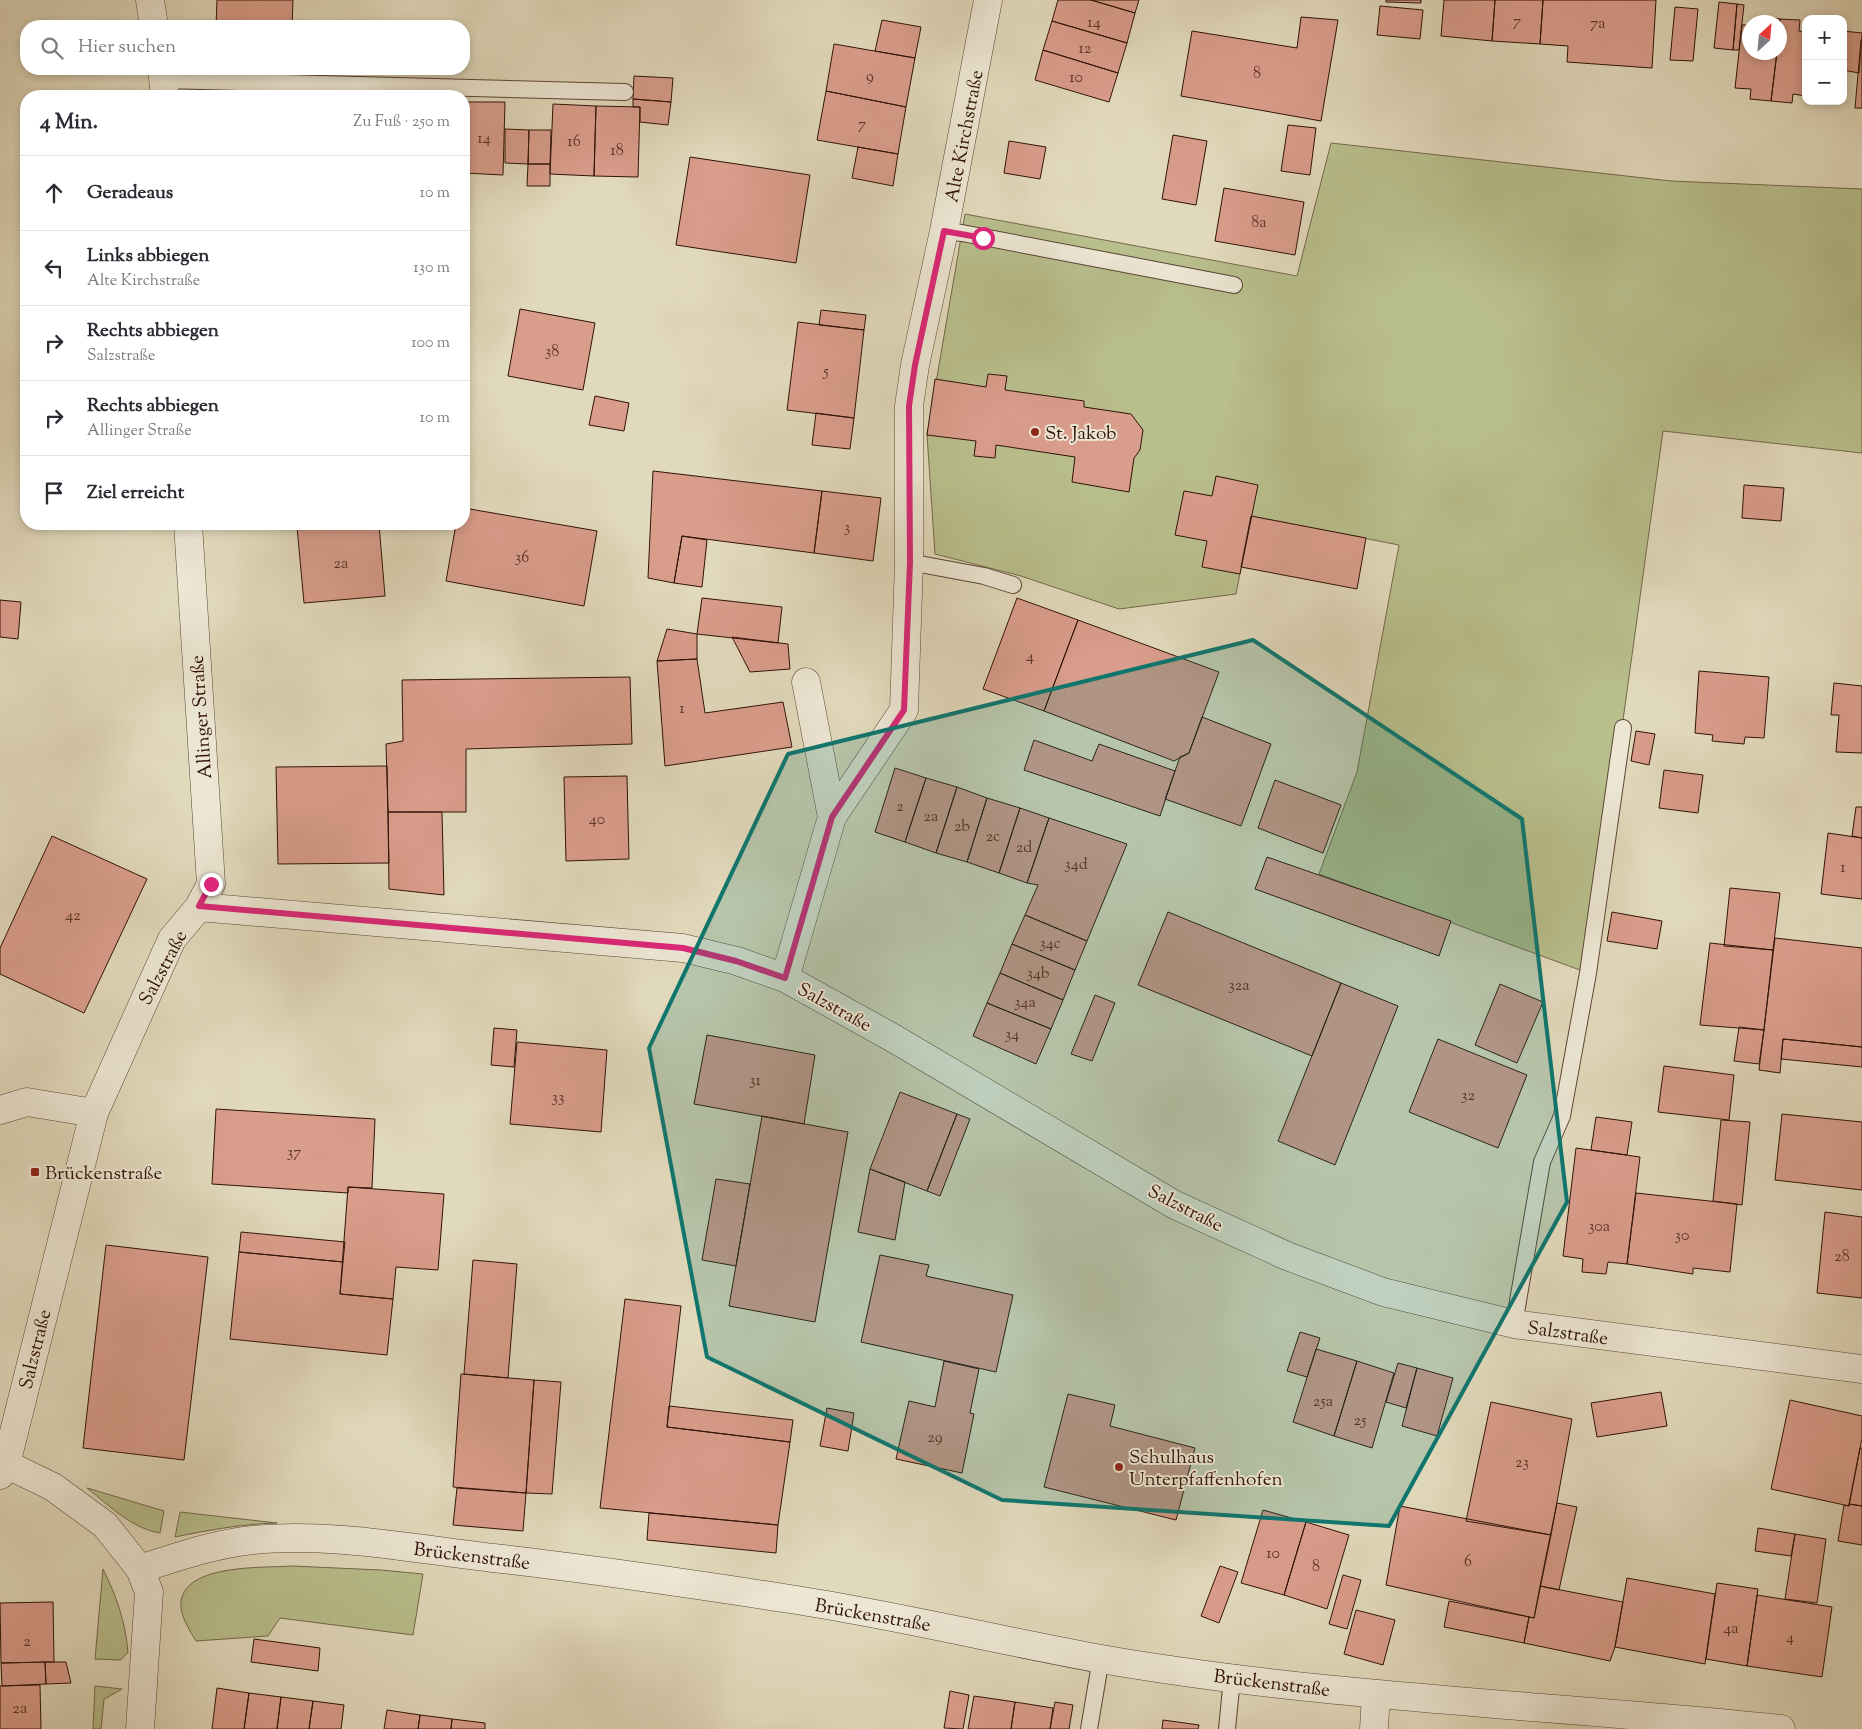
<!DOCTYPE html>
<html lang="de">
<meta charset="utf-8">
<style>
:root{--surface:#fff;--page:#f2f2f3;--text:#2b2b33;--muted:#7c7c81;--line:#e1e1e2}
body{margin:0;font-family:"Sorts Mill Goudy",serif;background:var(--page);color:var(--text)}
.controls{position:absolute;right:15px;top:15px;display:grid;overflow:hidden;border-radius:10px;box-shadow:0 2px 8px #0003}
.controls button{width:45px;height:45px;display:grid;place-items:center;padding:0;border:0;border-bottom:1px solid var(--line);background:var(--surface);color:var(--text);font:25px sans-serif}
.compass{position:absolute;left:1742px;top:15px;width:45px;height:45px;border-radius:50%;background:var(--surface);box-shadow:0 2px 8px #0003;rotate:26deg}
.stop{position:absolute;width:15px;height:15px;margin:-11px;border:4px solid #db2777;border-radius:50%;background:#fff}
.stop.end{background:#db2777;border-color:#fff;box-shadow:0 1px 5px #0008}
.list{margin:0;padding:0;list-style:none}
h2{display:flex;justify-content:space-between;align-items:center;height:65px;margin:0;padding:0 20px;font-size:21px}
h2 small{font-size:16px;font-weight:400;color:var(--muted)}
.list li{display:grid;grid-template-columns:32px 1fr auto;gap:15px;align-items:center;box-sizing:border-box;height:75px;padding:0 20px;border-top:1px solid var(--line)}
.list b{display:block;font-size:19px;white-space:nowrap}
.list p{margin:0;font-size:16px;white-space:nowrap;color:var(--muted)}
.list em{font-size:16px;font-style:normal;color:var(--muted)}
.icon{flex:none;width:28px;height:28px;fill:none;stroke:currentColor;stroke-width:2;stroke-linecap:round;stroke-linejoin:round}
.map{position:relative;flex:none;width:1862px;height:1729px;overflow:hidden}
.search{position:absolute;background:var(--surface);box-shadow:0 2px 8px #0003;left:20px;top:20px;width:450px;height:55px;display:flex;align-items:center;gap:12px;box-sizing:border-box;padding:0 18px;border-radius:20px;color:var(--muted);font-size:19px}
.panel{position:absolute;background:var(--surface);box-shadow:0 2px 8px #0003;left:20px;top:90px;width:450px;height:440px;border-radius:20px}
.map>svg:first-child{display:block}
.green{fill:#b8be8c;stroke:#74684a}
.building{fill:#d99d8b;stroke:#301207}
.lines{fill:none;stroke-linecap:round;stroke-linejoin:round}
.lane-casing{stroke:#5c4434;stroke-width:18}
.street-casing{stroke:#5c4434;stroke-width:29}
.lane{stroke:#ece6d3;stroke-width:16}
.street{stroke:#ece6d3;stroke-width:28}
.route{stroke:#db2777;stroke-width:6}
.marked{fill:#0f766e;fill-opacity:0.2;stroke:#0f766e;stroke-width:4;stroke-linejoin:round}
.poi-dot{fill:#8f2418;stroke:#ece6d3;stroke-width:2}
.labels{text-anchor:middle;stroke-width:4;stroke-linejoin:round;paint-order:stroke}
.number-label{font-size:16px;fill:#5a3528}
.street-label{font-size:19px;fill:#301207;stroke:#ece6d3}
.poi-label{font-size:19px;fill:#301207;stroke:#ece6d3;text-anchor:start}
</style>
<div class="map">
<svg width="1862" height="1729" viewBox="0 0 1862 1729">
<rect width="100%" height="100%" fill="#e1d9bb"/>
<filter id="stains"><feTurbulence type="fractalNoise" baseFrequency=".004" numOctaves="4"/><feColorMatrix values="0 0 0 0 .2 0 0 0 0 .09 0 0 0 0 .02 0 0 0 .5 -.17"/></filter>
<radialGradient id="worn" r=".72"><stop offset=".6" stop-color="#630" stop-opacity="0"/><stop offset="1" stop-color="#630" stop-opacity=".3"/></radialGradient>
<path class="green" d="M1331 143 1671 181 1862 189V453L1663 431 1588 973 1319 874 1357 772 1399 545 1251 516 1236 594 1119 609 1021 576 935 554 927 435 965 214 1297 276Z
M87 1488 164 1511 160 1533C131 1528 110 1506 87 1488Z
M180 1512 277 1523C242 1524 209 1530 175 1537Z
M292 1566 381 1570 423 1574 413 1635 280 1618 268 1636 196 1641C189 1629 177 1612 182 1597 192 1564 264 1568 292 1566Z
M103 1569C117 1597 125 1621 128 1652L121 1660 95 1659Z
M95 1686 122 1689 104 1699 101 1729H93Z"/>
<path class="building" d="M217 0H293L292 26H216Z
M1058 0H1091L1135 13 1127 43 1052 21Z
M1091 0H1139L1135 13Z
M1386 0H1421V3L1386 2Z
M1444 0H1495L1492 41 1441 36Z
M1495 0H1543L1540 44 1492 41Z
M1543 0H1656L1652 68 1567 62 1568 46 1540 44Z
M1719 2 1737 4 1733 50 1714 48Z
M1737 4 1744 5 1739 50H1733Z
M1380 6 1423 10 1420 39 1377 35Z
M1675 7 1698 9 1693 61 1670 60Z
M1761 16 1780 19V27V22H1760Z
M1301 17 1338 20 1321 121 1181 96 1192 31 1297 48Z
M1780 19 1800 20 1799 31 1806 32V96L1793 94 1792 103 1771 101 1777 52H1780Z
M882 20 921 27 915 58 875 51Z
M1052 21 1127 43 1118 73 1043 50Z
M1742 25H1750V52H1777L1771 101 1750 99 1751 89 1735 88Z
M1843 31 1862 33 1859 73 1843 70Z
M1861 40H1862V108H1855Z
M834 44 915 58 906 107 826 91Z
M1043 50 1118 73 1109 102 1035 80Z
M634 76 673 78 671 102 633 99Z
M826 91 906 107 898 154 817 140Z
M633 99 671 102 668 125 640 122V107H633Z
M464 102H505L503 175 464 173Z
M553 104 596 106 594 176 550 174Z
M596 106 640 107 638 177 594 176Z
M1288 125 1316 128 1310 175 1281 171Z
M505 129 529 130 528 164 505 163Z
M529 130H551L550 164H528Z
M1173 135 1207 141 1196 205 1162 199Z
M1009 141 1046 147 1040 179 1004 173Z
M858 147 898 154 893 186 852 178Z
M690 157 810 175 796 263 676 245Z
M528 164H550V186H527Z
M1224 188 1304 202 1295 255 1215 241Z
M520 309 595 323 583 390 508 376Z
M821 310 866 315 864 330 819 325Z
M798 322 864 330 854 418 787 410Z
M988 374 1007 376 1005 390 1084 401V407L1131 414 1143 430 1140 450 1134 458 1129 492 1072 482 1075 457 996 445 995 458 974 456 976 441 927 435 935 379 986 387Z
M595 396 629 403 624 431 589 425Z
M816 413 854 418 850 449 812 445Z
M653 471 822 491 814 553 682 536 674 583 648 578Z
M1216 476 1258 485 1240 574 1202 567 1207 541 1175 535 1184 491 1212 496Z
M1744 485 1784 488 1781 521 1742 518Z
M822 491 881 498 873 561 814 553Z
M464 508 597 531 584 606 446 581 456 524H464Z
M1251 516 1366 538 1357 589 1241 567Z
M379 524 385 596 304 603 297 527Z
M682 536 707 540 702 587 674 583Z
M702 598 782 607 778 643 697 634Z
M1017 598 1078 620 1044 711 983 689Z
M0 600 21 602 18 639 0 637Z
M1078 620 1219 672 1189 753 1174 761 1044 711Z
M667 629 697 634V659L657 661Z
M732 637 788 644 790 669 750 672Z
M697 659 705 713 783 702 792 747 665 766 657 661Z
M1699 671 1769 677 1764 738 1745 737 1744 744 1712 741 1713 735 1695 733Z
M630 677 632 744 466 749V812H388L386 744 403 741 402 680Z
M1834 683 1862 686V753L1836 752 1839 715H1831Z
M1202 717 1271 744 1241 826 1165 799 1180 757 1189 753Z
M1636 731 1655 734 1649 765 1631 761Z
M1034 740 1092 761 1099 744 1175 771 1160 816 1024 770Z
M387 766 389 863 278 864 276 767Z
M895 768 926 778 905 842 875 832Z
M1664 770 1703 775 1698 813 1659 808Z
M627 776 629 859 566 861 564 777Z
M926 778 957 787 936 853 905 842Z
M1275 780 1341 805 1323 853 1258 828Z
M957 787 987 798 967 862 936 853Z
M987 798 1020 808 999 873 967 862Z
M1856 807H1862V838L1852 836Z
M1020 808 1049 818 1027 883 999 873Z
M388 812H442L444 895 389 889Z
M1049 818 1127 844 1087 941 1025 915 1038 885 1027 883Z
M1828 833 1862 838V899L1821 894Z
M52 836 147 879 84 1013 0 974V948Z
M1267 857 1451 921 1439 956 1255 889Z
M1730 888 1780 893 1773 950 1724 946Z
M1168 912 1341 983 1312 1056 1138 985Z
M1612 912 1662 921 1657 949 1607 941Z
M1025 915 1087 941 1075 970 1012 944Z
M1775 938 1862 948V1047L1783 1039 1780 1073 1759 1070Z
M1710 943 1773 950 1764 1030 1700 1025Z
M1012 944 1075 970 1063 1000 1000 973Z
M1000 973 1063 1000 1051 1029 987 1003Z
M1341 983 1398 1006 1335 1165 1278 1141Z
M1500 984 1543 1002 1517 1063 1475 1045Z
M1095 995 1115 1003 1092 1061 1071 1054Z
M987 1003 1051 1029 1036 1064 973 1036Z
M1739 1027 1764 1030 1759 1064 1734 1061Z
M494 1028 517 1030 514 1067 491 1065Z
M707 1035 815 1055 804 1124 694 1104Z
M1438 1039 1527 1075 1498 1148 1409 1112Z
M1783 1039 1862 1047V1067L1781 1059Z
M517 1042 607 1050 601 1132 510 1124Z
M1664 1066 1734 1075 1729 1120 1658 1112Z
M900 1092 957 1114 927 1191 870 1169Z
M216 1109 375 1119 372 1188 348 1187V1193L212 1184Z
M957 1114 970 1119 940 1196 927 1191Z
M1782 1114 1862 1122V1190L1775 1180Z
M762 1116 848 1132 815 1322 729 1306Z
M1596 1117 1632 1122 1627 1155 1591 1150Z
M1721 1120 1750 1122 1742 1205 1713 1201Z
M1576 1148 1640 1157 1627 1264 1608 1262 1606 1274 1582 1272 1583 1259 1563 1256Z
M870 1169 905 1182 895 1240 858 1232Z
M716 1179 750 1184 736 1266 702 1260Z
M348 1187 444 1194 438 1270 396 1267 393 1299 340 1294Z
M1636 1193 1737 1204 1730 1272 1693 1268V1274L1627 1264Z
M1825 1212 1862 1217V1298L1817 1293Z
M241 1232 345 1242 343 1262 239 1252Z
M106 1245 208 1257 184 1460 83 1448Z
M239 1252 343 1262 340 1294 393 1299 387 1355 230 1339Z
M880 1255 929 1265 926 1276 1013 1295 996 1372 861 1342Z
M473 1260 517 1264 508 1378 464 1374Z
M625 1299 681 1306 667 1427 790 1442 778 1525 600 1508Z
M1300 1332 1320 1338 1307 1377 1287 1371Z
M1316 1349 1357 1361 1334 1436 1293 1422Z
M944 1361 979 1369 970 1413 974 1414 962 1473 896 1459 909 1401 935 1407Z
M1357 1361 1394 1373 1372 1448 1334 1436Z
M1398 1363 1417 1368 1406 1408 1386 1402Z
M1417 1368 1453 1378 1437 1436 1402 1426Z
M461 1374 534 1380 526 1493 453 1487Z
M534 1380 561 1382 552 1494 526 1493Z
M1661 1392 1667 1426 1597 1437 1591 1403Z
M1068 1394 1115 1405 1110 1426 1195 1448 1176 1520 1044 1487Z
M1790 1400 1862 1416V1438L1849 1506 1771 1489Z
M1491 1402 1572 1419 1551 1535 1466 1521Z
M669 1406 793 1420 790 1442 667 1427Z
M827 1408 854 1413 848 1451 820 1446Z
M1860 1448H1862V1506L1849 1504Z
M457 1488 526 1493 523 1531 453 1525Z
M1557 1503 1577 1507 1559 1590 1540 1586Z
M1849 1504 1862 1506V1545L1838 1541 1844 1505 1849 1506Z
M1400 1506 1551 1535 1534 1618 1386 1585Z
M1263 1510 1306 1522 1284 1595 1241 1583Z
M649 1513 778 1525 776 1553 647 1540Z
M1306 1522 1349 1535 1327 1609 1284 1595Z
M1758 1528 1795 1534 1791 1556 1755 1551Z
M1795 1534 1826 1539 1817 1603 1785 1599Z
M1220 1566 1238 1572 1219 1623 1201 1616Z
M1343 1575 1361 1580 1347 1629 1329 1624Z
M1627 1578 1715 1594 1705 1664 1615 1647Z
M1717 1583 1758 1589 1747 1666 1706 1659Z
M1540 1586 1623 1602 1615 1647 1610 1661 1524 1643 1529 1617 1534 1618Z
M1757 1595 1832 1607 1822 1677 1747 1666Z
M1449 1601 1529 1617 1524 1643 1444 1627Z
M53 1602 54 1662 1 1663 0 1603Z
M1356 1610 1395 1620 1383 1665 1344 1654Z
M254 1639 320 1648 318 1671 251 1662Z
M45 1662 46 1684 2 1686 1 1663Z
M45 1662H66L71 1683 46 1684Z
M40 1685 41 1729H0V1686Z
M217 1688 249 1693 244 1729H212Z
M950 1691 969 1695 963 1729 944 1728Z
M249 1693 281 1697 277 1729H244Z
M974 1696 1015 1702 1011 1729H968Z
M281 1697 313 1701 309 1729H277Z
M313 1701 344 1705 341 1729H309Z
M1015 1702 1053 1708 1050 1729H1011Z
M1055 1702 1073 1705 1069 1729H1050Z
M387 1710 420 1715 418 1729H384Z
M420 1715 452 1719 451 1729H418Z
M452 1719 485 1723V1729H451Z
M1163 1720 1199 1725 1198 1729H1162Z"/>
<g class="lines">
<defs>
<path id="lane" d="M164 80 625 92
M944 231 962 233 1234 285
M909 562 984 576 1013 585
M1514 1324 1542 1162 1562 1116 1588 973 1623 728
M1089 1729 1101 1658
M1227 1729 1232 1678"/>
<path id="street" d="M150 0 154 26
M162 69 165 96
M806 682 832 817
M199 907 683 948 737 961 785 978 893 1038 1175 1205 1287 1256 1383 1292 1514 1324 1862 1369
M785 978 832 817 904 710 909 562V406L915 365 944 231 988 0
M0 1110 27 1102 94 1113
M6 1464 53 1487 105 1525 140 1569 149 1592 140 1729
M0 1475 6 1464 94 1113 172 939 199 907 211 884 188 524
M140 1569C177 1557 214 1544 253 1540 332 1532 414 1549 493 1558 592 1569 692 1584 790 1599 895 1615 997 1640 1101 1659 1326 1698 1554 1705 1781 1729
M1374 1729 1376 1694"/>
</defs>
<use href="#lane" class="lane-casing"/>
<use href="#street" class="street-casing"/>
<use href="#lane" class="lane"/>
<use href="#street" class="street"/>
</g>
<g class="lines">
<path class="route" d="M211 884 199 906 683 948 736 961 785 978 832 817 904 710 910 562 909 406 915 365 944 231 983 238"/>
</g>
<path class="marked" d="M1253 640 1522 819 1567 1202 1389 1526 1002 1500 707 1357 649 1048 788 754Z"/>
<g class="poi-dot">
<circle cx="1035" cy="432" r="5"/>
<rect x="30" y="1167" width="10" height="10" rx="2.5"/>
<circle cx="1119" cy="1467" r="5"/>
</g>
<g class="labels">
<g class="number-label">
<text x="1517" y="26">7</text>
<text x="1094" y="27">14</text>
<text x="1598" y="28">7a</text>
<text x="1085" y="53">12</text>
<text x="1257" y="78">8</text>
<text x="870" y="81">9</text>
<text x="1076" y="82">10</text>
<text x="862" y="129">7</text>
<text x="484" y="143">14</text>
<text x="574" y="146">16</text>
<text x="617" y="155">18</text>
<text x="1259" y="227">8a</text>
<text x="552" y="356">38</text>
<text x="826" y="376">5</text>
<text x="847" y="532">3</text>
<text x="522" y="562">36</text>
<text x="341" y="568">2a</text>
<text x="1030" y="661">4</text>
<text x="682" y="713">1</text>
<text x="900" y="811">2</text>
<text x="931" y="821">2a</text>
<text x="597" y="824">40</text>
<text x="962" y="831">2b</text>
<text x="993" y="841">2c</text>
<text x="1024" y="852">2d</text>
<text x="1076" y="869">34d</text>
<text x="1843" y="872">1</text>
<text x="73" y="920">42</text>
<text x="1050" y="948">34c</text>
<text x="1038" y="978">34b</text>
<text x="1239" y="990">32a</text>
<text x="1025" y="1007">34a</text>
<text x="1012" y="1039">34</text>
<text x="755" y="1085">31</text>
<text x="1468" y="1100">32</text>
<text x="558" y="1102">33</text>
<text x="294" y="1157">37</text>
<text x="1599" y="1231">30a</text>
<text x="1682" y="1240">30</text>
<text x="1842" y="1261">28</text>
<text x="1323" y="1406">25a</text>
<text x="1360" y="1425">25</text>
<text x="935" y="1442">29</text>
<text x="1522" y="1467">23</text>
<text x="1273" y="1558">10</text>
<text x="1468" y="1566">6</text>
<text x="1316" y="1571">8</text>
<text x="1731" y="1633">4a</text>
<text x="1790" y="1642">4</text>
<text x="27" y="1646">2</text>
<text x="20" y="1713">2a</text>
</g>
<g class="street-label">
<text transform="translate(963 136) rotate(-79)" y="7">Alte Kirchstraße</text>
<text transform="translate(200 717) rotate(-94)" y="7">Allinger Straße</text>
<text transform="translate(162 967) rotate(-62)" y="7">Salzstraße</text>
<text transform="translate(835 1006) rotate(29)" y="7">Salzstraße</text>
<text transform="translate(1186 1207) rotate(27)" y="7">Salzstraße</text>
<text transform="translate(1568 1332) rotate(8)" y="7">Salzstraße</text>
<text transform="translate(34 1349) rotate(-76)" y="7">Salzstraße</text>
<text transform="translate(472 1555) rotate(7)" y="7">Brückenstraße</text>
<text transform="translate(873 1614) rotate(10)" y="7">Brückenstraße</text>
<text transform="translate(1272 1682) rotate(7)" y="7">Brückenstraße</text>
</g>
<g class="poi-label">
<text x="1045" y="439">St. Jakob</text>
<text x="45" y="1179">Brückenstraße</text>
<text x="1129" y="1463">Schulhaus<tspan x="1129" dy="22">Unterpfaffenhofen</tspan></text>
</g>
</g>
<rect width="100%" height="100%" filter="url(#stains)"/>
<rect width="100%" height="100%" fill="url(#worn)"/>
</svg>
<div class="controls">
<button>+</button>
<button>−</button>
</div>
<svg class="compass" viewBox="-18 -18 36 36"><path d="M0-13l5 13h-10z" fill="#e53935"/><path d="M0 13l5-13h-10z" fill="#7c7c81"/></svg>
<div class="stop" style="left:983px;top:238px"></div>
<div class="stop end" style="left:211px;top:884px"></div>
<div class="search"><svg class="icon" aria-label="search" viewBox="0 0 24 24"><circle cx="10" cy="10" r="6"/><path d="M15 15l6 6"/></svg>Hier suchen</div>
<section class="panel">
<h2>4 Min.<small>Zu Fuß · 250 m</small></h2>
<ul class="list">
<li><svg class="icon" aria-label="ahead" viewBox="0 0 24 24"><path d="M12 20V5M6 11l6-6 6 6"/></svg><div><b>Geradeaus</b></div><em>10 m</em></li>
<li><svg class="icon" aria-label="left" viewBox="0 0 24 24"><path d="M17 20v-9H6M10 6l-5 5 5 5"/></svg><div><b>Links abbiegen</b><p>Alte Kirchstraße</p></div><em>130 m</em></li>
<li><svg class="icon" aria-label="right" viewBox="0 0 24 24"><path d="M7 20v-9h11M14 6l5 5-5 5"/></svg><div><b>Rechts abbiegen</b><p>Salzstraße</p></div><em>100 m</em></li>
<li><svg class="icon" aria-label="right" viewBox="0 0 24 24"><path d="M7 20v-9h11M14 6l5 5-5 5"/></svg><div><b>Rechts abbiegen</b><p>Allinger Straße</p></div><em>10 m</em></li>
<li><svg class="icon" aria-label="arrive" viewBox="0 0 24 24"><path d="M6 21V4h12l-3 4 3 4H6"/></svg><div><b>Ziel erreicht</b></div></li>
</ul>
</section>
</div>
